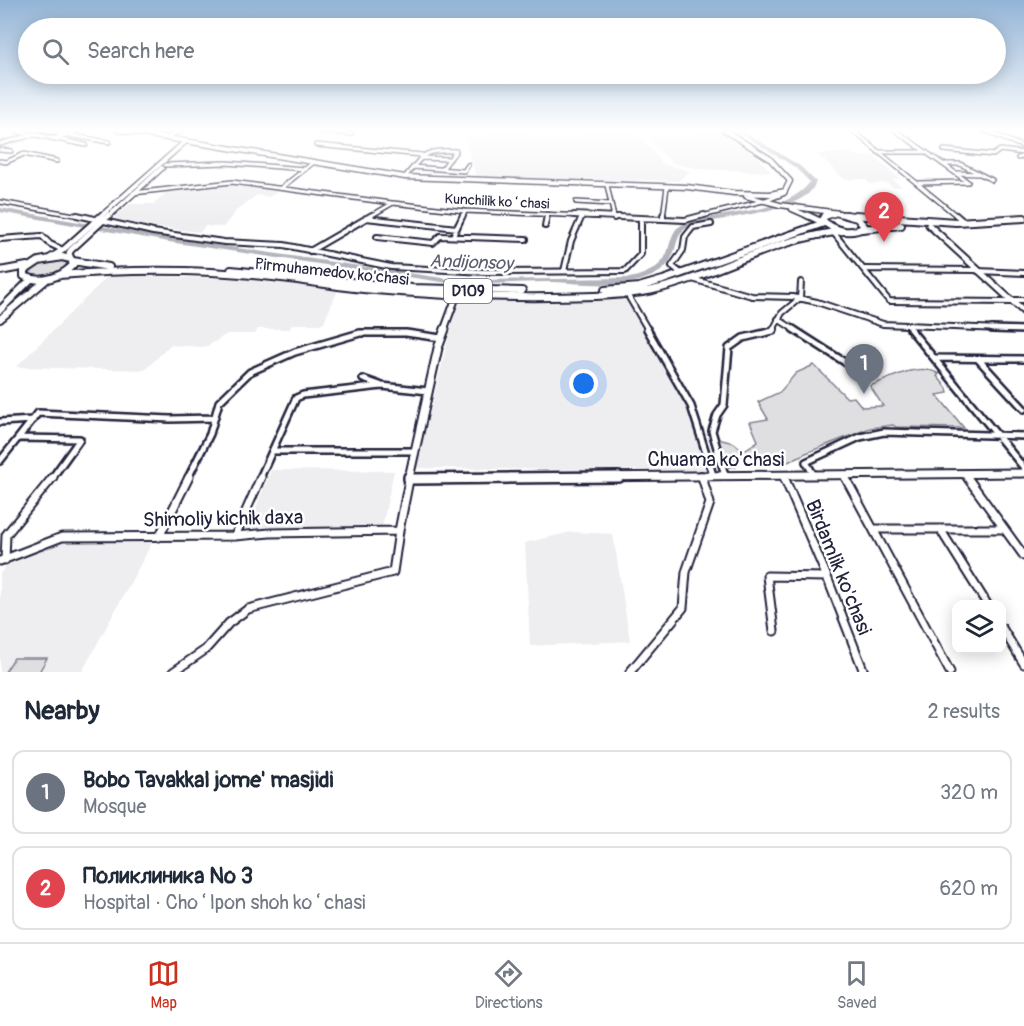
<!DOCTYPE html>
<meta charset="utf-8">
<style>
:root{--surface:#fff;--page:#f2f2f3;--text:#1f2937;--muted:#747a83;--line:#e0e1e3;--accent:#c8321e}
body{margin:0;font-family:Pangolin,sans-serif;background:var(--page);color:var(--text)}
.controls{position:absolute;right:18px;bottom:18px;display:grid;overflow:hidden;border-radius:12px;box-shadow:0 3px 15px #0003}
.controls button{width:54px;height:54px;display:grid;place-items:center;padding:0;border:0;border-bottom:2px solid var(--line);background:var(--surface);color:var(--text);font:30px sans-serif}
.you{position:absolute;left:584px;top:384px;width:21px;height:21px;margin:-15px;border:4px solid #fff;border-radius:50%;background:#1a73e8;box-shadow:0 0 0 9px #1a73e833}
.badge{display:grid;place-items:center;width:39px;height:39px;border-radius:50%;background:var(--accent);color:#fff;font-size:20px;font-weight:700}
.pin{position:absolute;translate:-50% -50px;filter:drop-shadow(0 2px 3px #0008)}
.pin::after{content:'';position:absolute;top:32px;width:21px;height:18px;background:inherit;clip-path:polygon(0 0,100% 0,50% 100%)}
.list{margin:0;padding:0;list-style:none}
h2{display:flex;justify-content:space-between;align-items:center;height:78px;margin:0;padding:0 24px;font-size:26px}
h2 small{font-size:20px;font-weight:400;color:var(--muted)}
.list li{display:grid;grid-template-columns:39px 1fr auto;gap:18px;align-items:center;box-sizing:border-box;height:84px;margin:0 12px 12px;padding:0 12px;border:2px solid var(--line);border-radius:12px}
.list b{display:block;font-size:22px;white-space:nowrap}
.list p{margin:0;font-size:20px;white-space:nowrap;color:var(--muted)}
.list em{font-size:20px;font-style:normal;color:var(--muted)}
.icon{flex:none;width:33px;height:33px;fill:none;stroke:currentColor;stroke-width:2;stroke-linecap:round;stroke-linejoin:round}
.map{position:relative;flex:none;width:1024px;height:672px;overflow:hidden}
.search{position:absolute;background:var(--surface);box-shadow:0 3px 15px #0003;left:18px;right:18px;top:18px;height:66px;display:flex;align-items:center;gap:15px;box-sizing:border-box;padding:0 21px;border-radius:33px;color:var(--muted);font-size:22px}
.sheet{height:270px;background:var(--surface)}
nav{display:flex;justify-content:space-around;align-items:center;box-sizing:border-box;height:84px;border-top:2px solid var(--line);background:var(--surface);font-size:16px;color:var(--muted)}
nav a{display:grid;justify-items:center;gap:3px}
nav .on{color:var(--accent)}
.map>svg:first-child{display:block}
.built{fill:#eeeef1}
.green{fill:#dfdfe2;stroke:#80808e;stroke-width:1.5}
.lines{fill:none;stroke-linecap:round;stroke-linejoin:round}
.river{fill:#b4b4bc;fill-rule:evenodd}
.street-far3-casing{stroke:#22223b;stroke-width:6}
.street-far2-casing{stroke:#22223b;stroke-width:8}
.street-far1-casing{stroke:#22223b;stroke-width:10}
.street-casing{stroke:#22223b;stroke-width:11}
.secondary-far3-casing{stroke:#22223b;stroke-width:7}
.secondary-far2-casing{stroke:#22223b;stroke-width:9}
.secondary-far1-casing{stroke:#22223b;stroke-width:11}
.secondary-casing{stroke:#22223b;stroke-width:14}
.primary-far1-casing{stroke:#22223b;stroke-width:8}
.primary-casing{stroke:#22223b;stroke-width:10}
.street-far3{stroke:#fff;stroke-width:3}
.street-far2{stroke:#fff;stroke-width:4}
.street-far1{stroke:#fff;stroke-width:5}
.street{stroke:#fff;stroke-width:7}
.secondary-far3{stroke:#fff;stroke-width:4}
.secondary-far2{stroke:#fff;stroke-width:5}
.secondary-far1{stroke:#fff;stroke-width:7}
.secondary{stroke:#fff;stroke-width:9}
.primary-far1{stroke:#fff;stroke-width:4.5}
.primary{stroke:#fff;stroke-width:6}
.labels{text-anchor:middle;stroke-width:5;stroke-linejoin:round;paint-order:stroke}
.far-street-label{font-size:14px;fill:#22223b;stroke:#fff}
.shield{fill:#fff;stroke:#646476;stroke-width:1.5}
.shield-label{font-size:15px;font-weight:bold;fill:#22223b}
.street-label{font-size:16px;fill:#22223b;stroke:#fff}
.water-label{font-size:18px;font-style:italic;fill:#5c5c6f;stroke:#fff}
.near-street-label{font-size:20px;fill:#22223b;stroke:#fff}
</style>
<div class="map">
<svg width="1024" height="672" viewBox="0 0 1024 672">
<rect width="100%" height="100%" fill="#fff"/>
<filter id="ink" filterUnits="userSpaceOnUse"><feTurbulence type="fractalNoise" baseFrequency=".0167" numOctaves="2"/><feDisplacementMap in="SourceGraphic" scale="12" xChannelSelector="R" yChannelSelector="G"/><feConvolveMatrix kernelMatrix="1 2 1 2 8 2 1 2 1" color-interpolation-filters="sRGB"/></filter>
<g filter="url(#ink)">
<path class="built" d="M463 130H649L638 135 663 164 690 171 678 181 476 177Z
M691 130H716L732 137 755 154 771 172 700 169 672 163 645 135 663 138 692 135 688 131Z
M851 153 859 157 873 156 900 179H892L902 187H892L887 183 870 184 865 179H844L817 154Z
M233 183 279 190 269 197 257 195 237 210 223 227 205 226 200 232 122 223 115 217 130 204H154L167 192H175L178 189Z
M109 275 244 279 338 290 323 324H292L290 329H258L255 334H227L208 346 201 347 170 345 145 370 16 367Z
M634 297 645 329 692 412 710 471 416 468 458 300Z
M271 470 394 471 382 527 248 528Z
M571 532 613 534 630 641 530 646 525 543Z
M61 540 153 541 82 672H0V574L10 560Z"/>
<path class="green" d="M56 259 67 263C61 278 41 278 26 275L30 267Z
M814 365 847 398 854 397 862 407 883 406 870 386C890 379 919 361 939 374L937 376 947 388 948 393 937 395 964 428 896 427 893 425 870 428 806 453 784 464 758 465 751 456 733 458 736 467H727L718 439 734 443 743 451 758 441 750 422 768 419 758 402 780 392 796 373Z
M14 658H47L39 672H5Z"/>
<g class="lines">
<path class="river" d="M736 130H741L800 166 816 182C814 186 811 191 808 194 788 211 725 218 698 224 694 226 688 227 685 229 672 238 680 261 656 274 626 291 580 282 546 282 514 282 482 286 449 283L169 242 0 212V208L169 238 449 279 473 280 629 278C646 275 663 267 668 250 671 241 672 231 680 226 688 221 699 220 707 218 738 211 790 210 810 182L796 168Z"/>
<defs>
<path id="street-far3" d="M40 130 109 142
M312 130 351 134
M852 130 958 217
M895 130 968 182 917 183
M983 130 1024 147
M16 131 86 145
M165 138 183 130
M54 139 79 130
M0 144 32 135
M316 145 422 155
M0 150 11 151
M944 150 993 155 1000 150 1024 153
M878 152H926
M420 158 450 159
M1018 158 1024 156
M0 161 6 162 24 154 57 161
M944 164H960L992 180
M165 165 226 163 305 169
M413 167 464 171 468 165
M957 173 978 174
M405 177C424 154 424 149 456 151L442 169
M607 185 614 217
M281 188 314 162
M133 193 232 182 392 203
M0 202 86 217
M576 202 611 204
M369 217 393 203 465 211 611 217
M462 217 465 211
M663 217 667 187
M698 217 763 201"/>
<path id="street-far2" d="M77 215 153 232 224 242 284 245 391 267 485 272 625 271 641 254V218
M574 215 663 219V215
M613 215 614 218
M956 215 964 222
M366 218 457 228
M663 219 685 220 704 215
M545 226 547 215
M833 232 889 301 1013 302
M453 236 463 215
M377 237 433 243 440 236 526 239
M0 239 42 236 50 244 63 250
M310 251 372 215
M865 269 976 270
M564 271 571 241 582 216
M978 271 1024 273
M681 273 672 266 683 250 685 237 693 227 711 224
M692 279 752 296 793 297 817 302 883 324 1024 330
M627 294 648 330
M1012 300H1024
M778 319 795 330
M909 327 912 330
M773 330 782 313 800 298 801 282"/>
<path id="street-far1" d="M647 329 691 406 713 475
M793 329 865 375
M910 329 1024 468
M992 329 1024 330
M935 358 1024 359
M978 359 1024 409
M363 379 380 385
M0 422 33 420
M20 438 80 439 52 478
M272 451H415
M0 461 38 413 170 419 214 418
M965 474 968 478
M701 475 702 478
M725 475 712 431 717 415 724 405 729 348 743 338 773 331 774 329
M783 475 784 478
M814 475 806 462 860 437 884 432 1024 436
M844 475 846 478
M188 478 210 434 219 402 250 372 295 352 360 333H406L441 338
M260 478 296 398 303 395 382 386 428 391"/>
<path id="street" d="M784 477 827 577 864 672
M845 477 950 672
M967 477 1024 556
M874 529H1004
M940 529 987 604
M235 536 261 477
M159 537 189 477
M5 560 6 535 53 477
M0 561 62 537 235 536 270 533 399 531 409 480
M1002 628 1024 664
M774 631 767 576 827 577
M173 672 205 650 229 623 248 609 393 572 399 531
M630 672 683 608 686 572 710 503 702 477"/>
<path id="secondary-far3" d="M118 130 405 177 687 187 734 193 770 194 785 191
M724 130 769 158 790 181 784 193 764 201
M746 196 780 205 839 213
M792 209 810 217
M100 217 186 141
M108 217 162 168"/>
<path id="secondary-far2" d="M807 215 824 223
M929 225 1024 312
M50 258 63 250 102 215
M71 259 69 253 71 250 109 215
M444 330 458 292"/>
<path id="secondary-far1" d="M409 478 438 348 445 329
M466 478 1024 473"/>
<path id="secondary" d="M409 477V479L619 477"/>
<path id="primary-far1" d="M843 214 869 217
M824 217 836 213 852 217"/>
<path id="primary" d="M825 215 822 220C834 231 850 235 865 227L857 218 846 215
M855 215 956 222 1024 218
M862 229 901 225
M62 257 71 259 73 265C60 278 41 284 24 276V271L39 261Z
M73 261 109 267
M231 270 412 288 522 291
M0 271 27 266
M59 275C130 269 202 269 273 277 303 280 333 286 363 289 440 296 518 299 595 296 614 295 634 294 653 290 721 274 772 238 844 231
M605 290 639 287 663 280 824 223
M0 310 31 279
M0 319 46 280"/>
</defs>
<use href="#street-far3" class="street-far3-casing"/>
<use href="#street-far2" class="street-far2-casing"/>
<use href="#street-far1" class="street-far1-casing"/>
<use href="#street" class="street-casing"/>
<use href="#secondary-far3" class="secondary-far3-casing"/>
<use href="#secondary-far2" class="secondary-far2-casing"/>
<use href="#secondary-far1" class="secondary-far1-casing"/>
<use href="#secondary" class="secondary-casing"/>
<use href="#primary-far1" class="primary-far1-casing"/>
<use href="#primary" class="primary-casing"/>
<use href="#street-far3" class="street-far3"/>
<use href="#street-far2" class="street-far2"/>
<use href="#street-far1" class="street-far1"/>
<use href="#street" class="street"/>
<use href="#secondary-far3" class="secondary-far3"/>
<use href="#secondary-far2" class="secondary-far2"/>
<use href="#secondary-far1" class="secondary-far1"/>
<use href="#secondary" class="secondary"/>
<use href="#primary-far1" class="primary-far1"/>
<use href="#primary" class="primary"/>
</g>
</g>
<linearGradient id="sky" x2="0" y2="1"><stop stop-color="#93b4d6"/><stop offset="0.58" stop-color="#fff"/><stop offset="1" stop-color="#fff" stop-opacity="0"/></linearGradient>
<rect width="1024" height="224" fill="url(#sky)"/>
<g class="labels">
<g class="far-street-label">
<text transform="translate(497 201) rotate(3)" y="5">Kunchilik koʻchasi</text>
</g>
<rect class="shield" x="444" y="279" width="48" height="24" rx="4.5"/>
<g class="shield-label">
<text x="468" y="296">D109</text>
</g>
<g class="street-label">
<text transform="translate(332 271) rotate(6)" y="6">Pirmuhamedov ko'chasi</text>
</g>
<g class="water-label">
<text transform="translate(471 262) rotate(2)" y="6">Andijonsoy</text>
</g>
<g class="near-street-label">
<text x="716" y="466">Chuama ko'chasi</text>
<text transform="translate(223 518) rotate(-1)" y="7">Shimoliy kichik daxa</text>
<text transform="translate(839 567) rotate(68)" y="7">Birdamlik ko'chasi</text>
</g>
</g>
</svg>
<div class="controls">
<button><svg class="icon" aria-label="layers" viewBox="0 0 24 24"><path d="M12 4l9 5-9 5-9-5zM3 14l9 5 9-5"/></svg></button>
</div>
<div class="you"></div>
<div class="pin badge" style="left:864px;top:394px;background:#6b7280">1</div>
<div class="pin badge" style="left:884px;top:242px;background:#e0444e">2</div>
<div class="search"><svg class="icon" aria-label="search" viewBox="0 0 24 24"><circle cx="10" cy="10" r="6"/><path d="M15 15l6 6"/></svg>Search here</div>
</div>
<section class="sheet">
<h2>Nearby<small>2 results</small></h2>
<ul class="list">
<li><span class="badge" style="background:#6b7280">1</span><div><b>Bobo Tavakkal jome' masjidi</b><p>Mosque</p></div><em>320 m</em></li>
<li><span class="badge" style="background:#e0444e">2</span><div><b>Поликлиника № 3</b><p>Hospital · Choʻlpon shoh koʻchasi</p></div><em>620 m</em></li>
</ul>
</section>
<nav>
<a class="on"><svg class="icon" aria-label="map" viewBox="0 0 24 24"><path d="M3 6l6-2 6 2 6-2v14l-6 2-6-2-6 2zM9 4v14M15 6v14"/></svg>Map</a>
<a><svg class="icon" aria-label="directions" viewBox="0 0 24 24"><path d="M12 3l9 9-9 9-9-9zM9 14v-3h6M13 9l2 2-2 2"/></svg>Directions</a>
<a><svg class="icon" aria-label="saved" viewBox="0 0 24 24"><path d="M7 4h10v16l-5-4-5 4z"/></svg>Saved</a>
</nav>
